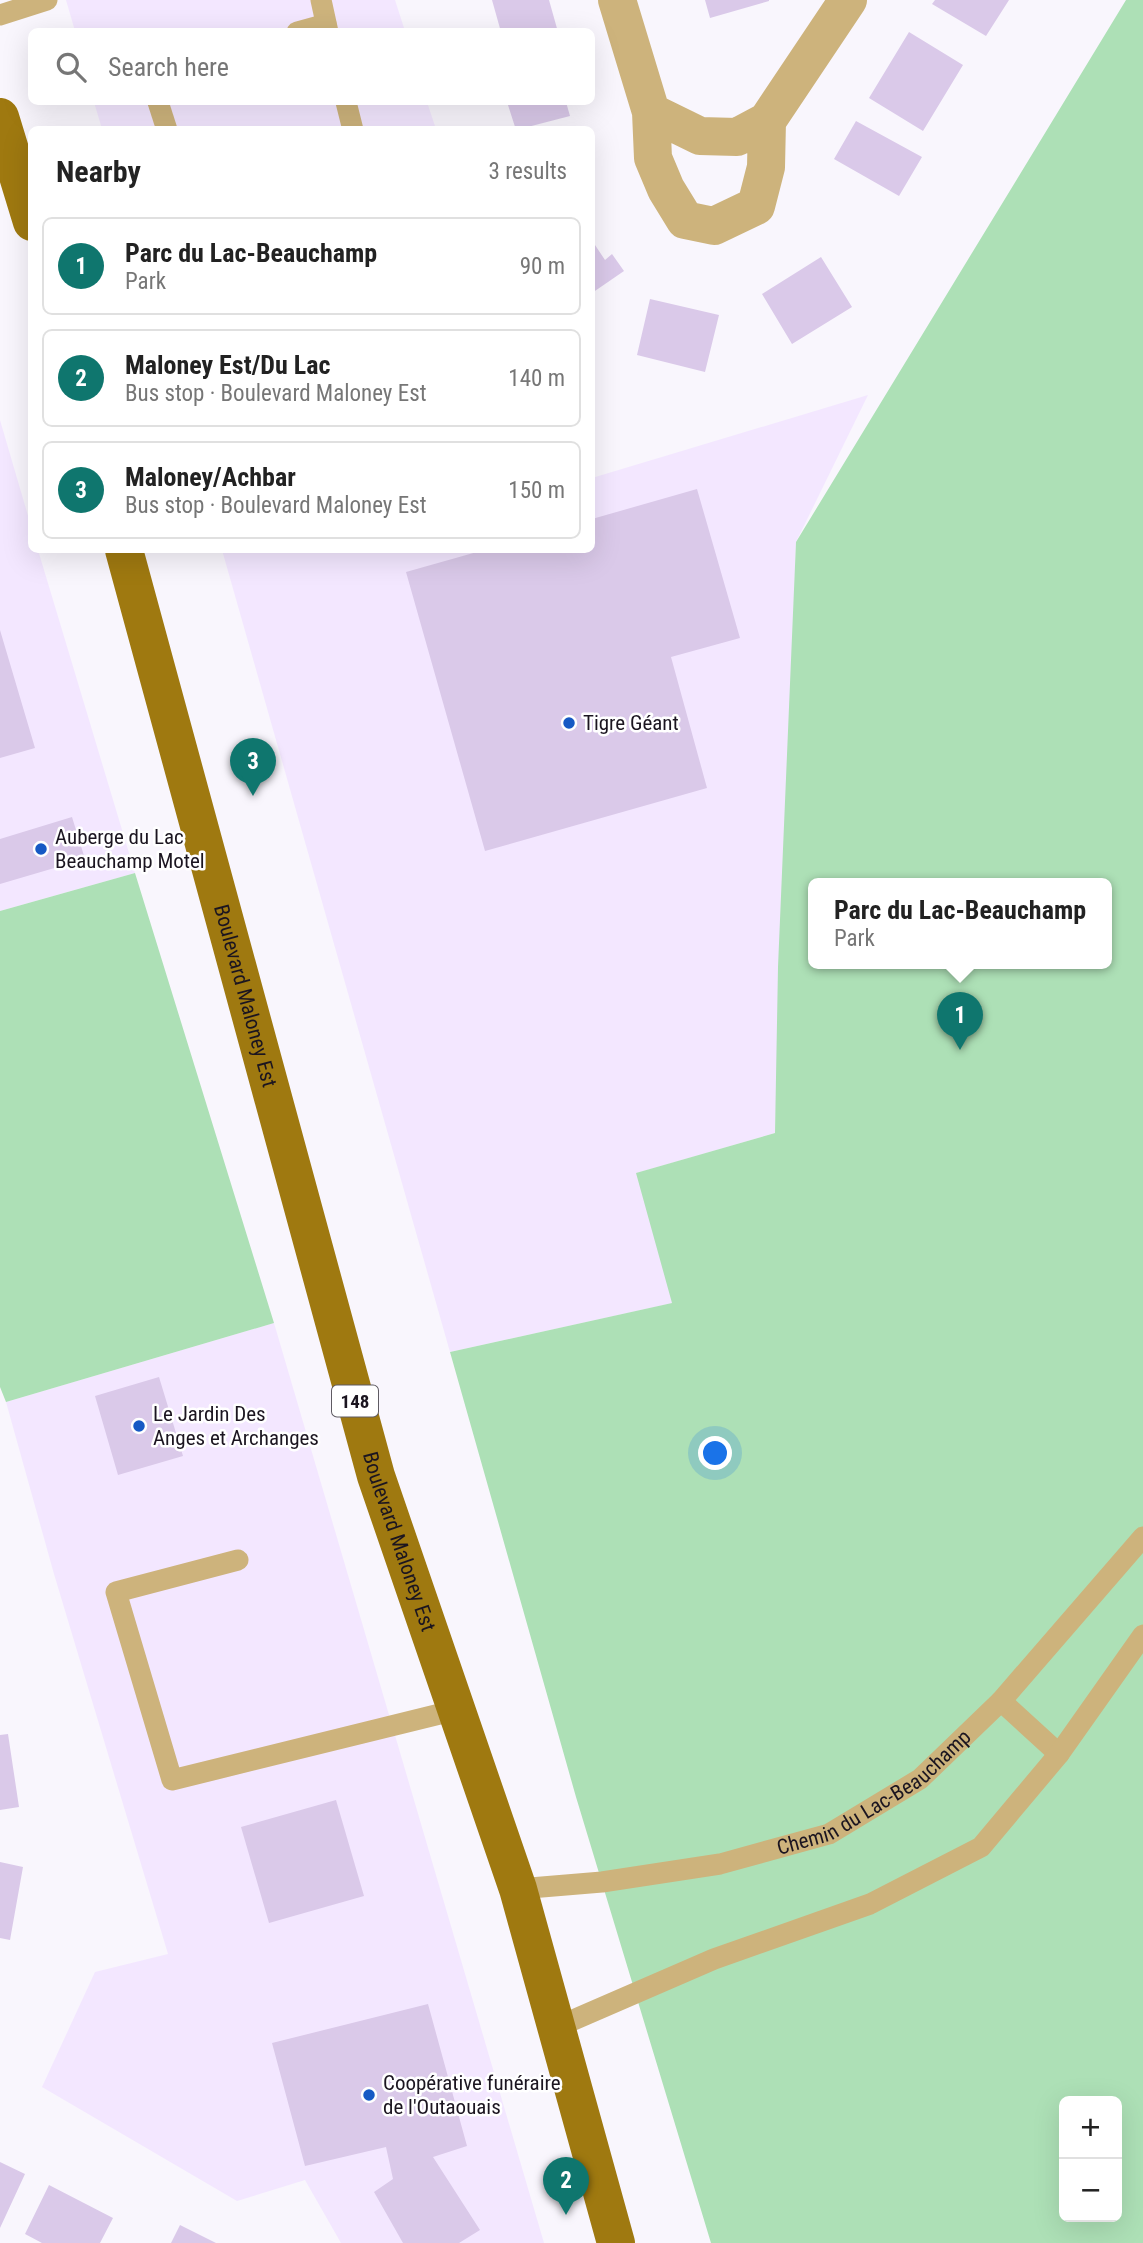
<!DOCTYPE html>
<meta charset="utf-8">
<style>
:root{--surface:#fff;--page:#f2f2f2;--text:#222;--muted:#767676;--line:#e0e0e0;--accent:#0f766e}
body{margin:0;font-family:"Roboto Condensed",sans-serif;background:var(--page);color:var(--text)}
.controls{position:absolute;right:21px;bottom:21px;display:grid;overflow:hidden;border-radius:10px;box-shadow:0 7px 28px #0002}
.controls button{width:63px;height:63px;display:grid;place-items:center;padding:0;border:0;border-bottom:2px solid var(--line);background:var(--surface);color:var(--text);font:35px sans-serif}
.you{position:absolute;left:716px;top:1454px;width:24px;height:24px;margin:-18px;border:5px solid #fff;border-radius:50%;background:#1a73e8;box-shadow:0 0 0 10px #1a73e833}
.badge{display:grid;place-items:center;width:46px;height:46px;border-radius:50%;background:var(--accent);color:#fff;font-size:23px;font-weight:700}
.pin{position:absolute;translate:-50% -58px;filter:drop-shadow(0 2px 4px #0008)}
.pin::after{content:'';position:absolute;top:37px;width:24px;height:21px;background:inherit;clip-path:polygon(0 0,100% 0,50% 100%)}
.popup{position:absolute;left:808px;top:878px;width:304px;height:91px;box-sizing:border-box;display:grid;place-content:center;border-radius:10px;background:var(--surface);filter:drop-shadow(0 2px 5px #0005);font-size:23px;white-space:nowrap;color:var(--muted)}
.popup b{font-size:26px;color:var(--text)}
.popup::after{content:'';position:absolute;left:50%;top:100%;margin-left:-14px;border:14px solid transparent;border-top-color:var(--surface)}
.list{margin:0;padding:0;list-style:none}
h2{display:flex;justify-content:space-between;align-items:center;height:91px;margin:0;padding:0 28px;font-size:30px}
h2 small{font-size:23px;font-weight:400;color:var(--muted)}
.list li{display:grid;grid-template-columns:46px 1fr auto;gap:21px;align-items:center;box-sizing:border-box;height:98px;margin:0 14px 14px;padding:0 14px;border:2px solid var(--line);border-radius:10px}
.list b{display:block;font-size:26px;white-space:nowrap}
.list p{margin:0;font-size:23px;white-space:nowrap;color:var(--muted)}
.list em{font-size:23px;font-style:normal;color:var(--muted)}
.icon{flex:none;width:38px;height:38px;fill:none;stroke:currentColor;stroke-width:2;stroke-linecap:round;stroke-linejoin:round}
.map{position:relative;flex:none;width:1143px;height:2243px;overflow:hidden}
.search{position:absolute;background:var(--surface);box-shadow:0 7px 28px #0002;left:28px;top:28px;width:567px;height:77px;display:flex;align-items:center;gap:18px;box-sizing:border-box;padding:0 24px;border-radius:10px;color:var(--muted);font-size:26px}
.panel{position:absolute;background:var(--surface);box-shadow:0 7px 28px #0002;left:28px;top:126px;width:567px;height:427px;border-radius:10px}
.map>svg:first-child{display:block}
.built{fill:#f3e7ff}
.green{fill:#ade0b6;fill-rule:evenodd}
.building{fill:#dac9e9}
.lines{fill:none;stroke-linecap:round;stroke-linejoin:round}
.lane{stroke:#cdb37c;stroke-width:21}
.street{stroke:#cdb37c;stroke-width:38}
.primary{stroke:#9f7910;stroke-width:38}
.poi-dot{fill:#1659c4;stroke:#fff;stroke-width:2.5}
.labels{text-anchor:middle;stroke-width:5;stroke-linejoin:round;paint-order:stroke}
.shield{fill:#fff;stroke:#5f5b63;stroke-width:2}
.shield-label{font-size:19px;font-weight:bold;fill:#1b1520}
.poi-label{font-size:21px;fill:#1b1520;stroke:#fff;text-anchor:start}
.street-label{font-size:21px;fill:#1b1520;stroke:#fff}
</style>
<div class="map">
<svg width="1143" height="2243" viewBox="0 0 1143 2243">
<rect width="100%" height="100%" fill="#f9f6fd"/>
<path class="built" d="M66 0H395L405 31H75Z
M94 102H427L436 129H102Z
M868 395 796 542 775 1133 637 1173 673 1303 450 1352 222 550H592V478Z
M0 420 31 526 32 550H38L135 873 0 911Z
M274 1323 544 2243H341L305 2180 237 2201 42 2087 95 1972 168 1954 54 1574 6 1402Z"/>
<path class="green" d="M1126 0H1143V2243H711L576 1797 450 1352 672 1303 636 1173 775 1133 778 967 796 542ZM813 884H1107V964H813ZM1064 2101H1117V2217H1064Z
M135 873 274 1323 6 1402 0 1387V911Z"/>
<path class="building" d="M492 0H549L558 32H501Z
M705 0H769V1L710 18Z
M935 0H1009L986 36 932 4Z
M909 32 963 65 923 131 869 98Z
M507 102H566L570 116 516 130Z
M856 121 922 157 899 196 834 159Z
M595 245 605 260 612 254 624 271 592 293V247Z
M821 257 852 307 792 344 762 294Z
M650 299 719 315 705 372 637 355Z
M697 489 740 638 671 657 707 788 485 851 406 572 484 550H592V519Z
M0 630 35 748 0 758Z
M72 817 85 859 0 884V839Z
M159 1377 183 1456 118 1475 95 1396Z
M8 1734 19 1807 0 1810V1735Z
M336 1800 364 1896 269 1923 241 1827Z
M0 1862 23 1867 10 1940 0 1938Z
M428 2004 467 2146 433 2157 480 2230 459 2243H403L374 2192 393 2179 386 2147 305 2166 272 2043Z
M0 2162 25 2174 0 2228Z
M49 2185 113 2218 100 2243H42L25 2234Z
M180 2225 216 2243H171Z"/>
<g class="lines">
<g class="lane">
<path d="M321 0 328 32"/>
<path d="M0 15 47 0"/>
<path d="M297 32 326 24"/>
<path d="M158 102 167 130"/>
<path d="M346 102 353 130"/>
<path d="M238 1560 116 1592 172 1780 456 1710"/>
<path d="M1001 1701 1059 1754"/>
<path id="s1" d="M518 1889 602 1882 720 1864 829 1834 920 1779 1001 1701 1143 1537"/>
<path d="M555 2028 714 1959 870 1904 981 1847 1059 1754 1143 1635"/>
</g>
<path class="street" d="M617 0 651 112 653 158 666 189 685 220 714 226 756 206 766 167 767 121 848 0
M651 112 700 136 737 137 767 121"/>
<g class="primary">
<path d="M0 117 32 222"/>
<path id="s2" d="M124 550 376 1476 518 1889 616 2243"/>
</g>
</g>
<g class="poi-dot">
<circle cx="569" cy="723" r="7"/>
<circle cx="41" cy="849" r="7"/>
<circle cx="139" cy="1426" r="7"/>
<circle cx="369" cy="2095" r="7"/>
</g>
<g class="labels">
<rect class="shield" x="332" y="1385.5" width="46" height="31" rx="5"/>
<g class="shield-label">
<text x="355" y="1408">148</text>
</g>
<g class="poi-label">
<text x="583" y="730">Tigre Géant</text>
<text x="55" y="844">Auberge du Lac<tspan x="55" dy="24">Beauchamp Motel</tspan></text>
<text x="153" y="1421">Le Jardin Des<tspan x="153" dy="24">Anges et Archanges</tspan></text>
<text x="383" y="2090">Coopérative funéraire<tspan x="383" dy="24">de l'Outaouais</tspan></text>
</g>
<g class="street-label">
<text dy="7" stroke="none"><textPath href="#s2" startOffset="462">Boulevard Maloney Est</textPath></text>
<text dy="7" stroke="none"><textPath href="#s2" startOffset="1029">Boulevard Maloney Est</textPath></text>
<text dy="7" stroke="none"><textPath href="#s1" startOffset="376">Chemin du Lac-Beauchamp</textPath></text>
</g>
</g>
</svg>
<div class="controls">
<button>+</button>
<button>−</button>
</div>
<div class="you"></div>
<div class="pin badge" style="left:960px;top:1050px">1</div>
<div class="popup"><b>Parc du Lac-Beauchamp</b>Park</div>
<div class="pin badge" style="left:566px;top:2215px">2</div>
<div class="pin badge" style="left:253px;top:796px">3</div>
<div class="search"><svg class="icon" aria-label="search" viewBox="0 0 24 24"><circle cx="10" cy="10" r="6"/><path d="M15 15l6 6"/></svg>Search here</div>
<section class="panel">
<h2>Nearby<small>3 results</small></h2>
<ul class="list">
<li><span class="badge">1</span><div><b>Parc du Lac-Beauchamp</b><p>Park</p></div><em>90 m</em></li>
<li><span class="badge">2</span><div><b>Maloney Est/Du Lac</b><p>Bus stop · Boulevard Maloney Est</p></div><em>140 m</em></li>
<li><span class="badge">3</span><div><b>Maloney/Achbar</b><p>Bus stop · Boulevard Maloney Est</p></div><em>150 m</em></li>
</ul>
</section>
</div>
